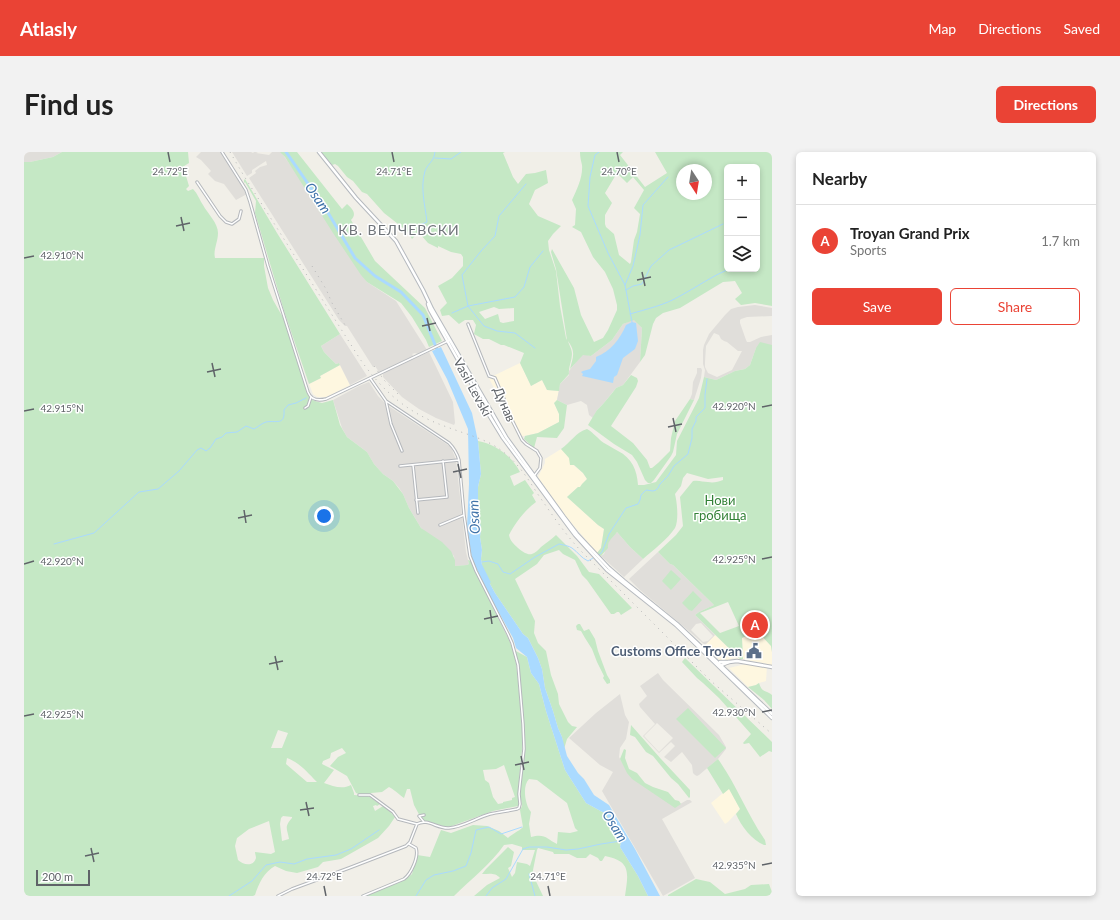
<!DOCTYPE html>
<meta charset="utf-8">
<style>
:root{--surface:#fff;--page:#f2f2f2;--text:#222;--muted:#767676;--line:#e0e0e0;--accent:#ea4335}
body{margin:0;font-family:Lato,sans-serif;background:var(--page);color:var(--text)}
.controls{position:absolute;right:12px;top:12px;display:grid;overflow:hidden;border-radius:6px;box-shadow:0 2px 6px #0003}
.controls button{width:36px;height:36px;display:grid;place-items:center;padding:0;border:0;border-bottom:1px solid var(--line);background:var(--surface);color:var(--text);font:20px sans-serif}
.compass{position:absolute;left:652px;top:12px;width:36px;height:36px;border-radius:50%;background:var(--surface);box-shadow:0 2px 6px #0003;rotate:168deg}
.scale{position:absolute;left:12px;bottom:10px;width:54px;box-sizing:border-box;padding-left:4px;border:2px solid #5f6368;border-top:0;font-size:11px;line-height:14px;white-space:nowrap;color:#5f6368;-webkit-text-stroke:3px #fff;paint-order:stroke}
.you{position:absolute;left:300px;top:364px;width:14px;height:14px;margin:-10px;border:3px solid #fff;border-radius:50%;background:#1a73e8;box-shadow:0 0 0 6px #1a73e833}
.badge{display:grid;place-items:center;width:26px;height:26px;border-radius:50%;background:var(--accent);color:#fff;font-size:13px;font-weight:700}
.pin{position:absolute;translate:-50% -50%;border:2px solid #fff;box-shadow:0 1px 4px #0006}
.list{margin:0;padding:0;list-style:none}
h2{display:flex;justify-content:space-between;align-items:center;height:52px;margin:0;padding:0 16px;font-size:17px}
h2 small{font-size:13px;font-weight:400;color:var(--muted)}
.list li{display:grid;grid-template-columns:26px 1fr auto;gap:12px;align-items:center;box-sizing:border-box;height:72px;padding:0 16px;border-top:1px solid var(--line)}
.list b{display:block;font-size:15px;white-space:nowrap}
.list p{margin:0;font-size:13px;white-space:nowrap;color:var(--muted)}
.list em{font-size:13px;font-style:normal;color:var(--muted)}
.actions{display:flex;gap:8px;padding:12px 16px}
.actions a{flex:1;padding:9px 0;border:1px solid var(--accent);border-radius:6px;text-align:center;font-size:14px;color:var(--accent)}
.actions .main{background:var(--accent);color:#fff}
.icon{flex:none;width:22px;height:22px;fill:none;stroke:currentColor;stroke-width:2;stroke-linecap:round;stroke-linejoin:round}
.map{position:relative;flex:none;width:748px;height:744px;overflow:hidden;border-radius:6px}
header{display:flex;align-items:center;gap:24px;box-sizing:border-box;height:56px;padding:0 20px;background:var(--accent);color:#fff}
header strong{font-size:19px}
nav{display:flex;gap:22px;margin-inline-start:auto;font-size:14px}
.intro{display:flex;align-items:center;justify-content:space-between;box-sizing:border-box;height:96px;padding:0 24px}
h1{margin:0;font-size:28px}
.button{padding:10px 18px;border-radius:6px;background:var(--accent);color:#fff;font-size:14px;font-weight:700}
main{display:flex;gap:24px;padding:0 24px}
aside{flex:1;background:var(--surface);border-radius:6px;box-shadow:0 2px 6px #0003}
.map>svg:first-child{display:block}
.commercial{fill:#fef7e0}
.industrial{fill:#e0deda;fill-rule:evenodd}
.green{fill:#c5e8c5;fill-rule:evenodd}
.water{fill:#aadaff}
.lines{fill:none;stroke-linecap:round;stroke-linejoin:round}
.stream{stroke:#aadaff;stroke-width:1}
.river{stroke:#aadaff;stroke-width:3}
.minor-casing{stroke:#b5b8bc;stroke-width:3.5}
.tertiary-casing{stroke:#b5b8bc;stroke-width:4.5}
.secondary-casing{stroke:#b6babf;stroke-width:4.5}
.minor{stroke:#fff;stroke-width:1.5}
.tertiary{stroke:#fff;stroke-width:2.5}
.secondary{stroke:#fff;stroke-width:2.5}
.rail{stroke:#b6b7b8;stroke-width:1;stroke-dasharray:1 5;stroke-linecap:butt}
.ticks{fill:none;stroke:#5f6368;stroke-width:1.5}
.labels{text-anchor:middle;stroke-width:3;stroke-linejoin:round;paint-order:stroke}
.street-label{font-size:13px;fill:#5f6368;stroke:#fff}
.park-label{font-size:13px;fill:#348238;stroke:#fff}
.service-label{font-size:13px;font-weight:bold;fill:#4e5e75;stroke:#fff;text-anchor:end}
.water-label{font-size:14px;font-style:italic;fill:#4174aa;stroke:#fff}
.neighbourhood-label{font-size:14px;letter-spacing:1px;fill:#70757a;stroke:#fff}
.ticks-label{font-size:10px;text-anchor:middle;fill:#5f6368;stroke:#fff;stroke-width:3;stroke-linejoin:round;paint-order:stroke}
</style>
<header>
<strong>Atlasly</strong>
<nav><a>Map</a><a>Directions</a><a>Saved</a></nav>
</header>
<div class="intro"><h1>Find us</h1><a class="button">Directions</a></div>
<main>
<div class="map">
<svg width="748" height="744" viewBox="0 0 748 744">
<rect width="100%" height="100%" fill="#f1efe8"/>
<path class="commercial" d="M496 211 507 234 518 228 523 238 535 239 533 248 530 251 535 262V270L514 281 495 285 488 273 465 226Z
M316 213 326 233 302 245H293L289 242 285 232 297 226 296 224Z
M537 297 544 304 548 312 559 321 563 327 556 335H554L543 345 574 373 580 377 577 396 573 401 540 362 514 325 521 311V307Z
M735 481 747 494 748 500V513L719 507 718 486 722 484Z
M691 483 716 507 710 506 698 510 681 493Z
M726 511 743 514 742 529 735 531 732 533 724 535 705 516Z
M705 636 716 657 704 670 701 672 687 651Z"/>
<path class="industrial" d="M0 0H38L29 5 6 10H0Z
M177 0H198L203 10 218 32 223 42 212 48 200 32 191 29 184 22 187 19 177 8 172 5Z
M208 0H227L229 1 230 0H234L232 1 245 3 248 0H257L275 25 343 130 372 149 403 198 394 202 391 201 388 202 389 203 388 205 355 220 351 214 349 215 323 174H321L315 168 225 26 232 21 231 19 236 15 243 13 242 9 228 18V21L223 24Z
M731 153 748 156V164L723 165 717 167 716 168V171L722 188 723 190H726L737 185 748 183V193L732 196 726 213 721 217 711 219 692 228 680 225 681 218 679 212V198L680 193 685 182 701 163 707 157 714 155ZM690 181 695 183 697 187 700 189 703 190 714 199H718L708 218 693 225 684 221 681 215V210L682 194Z
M610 167 618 176 616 210 599 233 592 236 579 252 573 258 569 266 565 263 563 253 557 249 543 253 533 248 536 232 545 223V219L548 215 559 202 567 204 588 188 599 172Z
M316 182 343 224 326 233 315 211 312 212 300 200 297 194Z
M405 200 429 250 431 271 430 273 412 266 395 257 378 245 359 225V222L363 219Z
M673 216H677L678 218 677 226 670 248 666 247 668 242 669 230 673 221Z
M345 230 354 244 363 253 427 295 432 308 442 400 445 412 443 413 431 414 430 404 397 376 385 356 379 342 375 336 369 329 359 322 350 312 343 300 323 285 318 276 309 248 335 234Z
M593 380 606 395 619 407 600 425 577 404 580 402 585 389Z
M634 400 646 412 649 413 690 453 675 460 671 463 691 483 681 493 659 474 616 438 605 427ZM677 471 689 484 684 489 679 490 667 478 672 472Z
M634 521 639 528 695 583 702 595V597L694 607 675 623 673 624 671 623 669 621 668 613 658 600 647 610 640 605 651 594 647 590 635 601 619 584 631 572 616 555 615 552 623 544 616 534ZM633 571 649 586 635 600 620 584Z
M596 542 601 563 605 570 602 587 596 596 595 605 601 616 651 655 663 648H666L668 650 638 667 671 726 639 744 578 639 589 620 576 613 545 586 572 561Z"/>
<path class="green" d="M38 0H164L165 11 157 16 162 24 165 34 162 37 164 39 169 37C174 42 175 47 179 53 184 62 194 71 194 81 194 90 189 98 191 106H240V114L244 136 249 148 261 169 282 235 287 247 291 249 298 251 309 248 316 273 323 285 343 300 350 312 359 322 369 329 379 342 385 356 397 376 418 390 427 399 431 408V414L443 413 445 412 444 408 447 409 469 456 485 488 489 498 492 511 494 529 499 585C498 608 493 630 495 653L494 654 469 659 425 675H422L398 668 390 653 386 637H383L380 646C376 643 368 636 365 635L358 640 347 641 346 643H337L332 641 323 624 306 614 314 605 322 601 318 596 307 601 306 606 299 609 298 612 310 618 300 631C309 634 318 638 327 633L330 641V643L344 644 356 652 353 654 352 653 349 654 351 659 359 654H361L371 665 365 674 354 686 317 707 299 710 294 715 273 721 262 719 251 714C240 720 235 731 231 743L229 744H0V10H6L29 5ZM254 578 264 581 258 596H247ZM263 606C276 611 283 620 293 630H283L262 612ZM480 613 491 645 488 646V648L479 650V651L474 652 469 645 465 631 461 628 459 618 472 617ZM259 664 268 665V666C260 675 263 676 265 687L258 689 256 672 257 666ZM245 669 251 700 247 702 231 700C231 702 232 704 232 706 229 716 218 712 214 708L211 694 213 686 225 677Z
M256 0H273L318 57 323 52C329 57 333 62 327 68L351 109 401 156 418 189 405 195 402 188 388 165 377 151 343 130 337 123 309 81 261 5Z
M297 0H481L479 1 489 25 494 32 502 22 511 21 522 18 524 31 511 38 505 52 514 64 537 74 529 82 524 89 525 98 532 119 536 154 542 186 543 188 532 117 527 100 528 97 550 136 557 163 570 190 579 186 584 178 593 158V153L589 137 581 120 569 105 557 80 548 75 551 73 552 57 548 48C553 37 559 25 558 13 557 9 556 5 556 0H599L596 3 621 35 643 21 631 0H748V154L731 151 717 153 711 147 718 141 711 129 699 130 656 156 639 161 632 166 629 172 621 203 616 210 618 176 610 168 599 172 588 188 567 204 559 203 546 217C549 205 552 200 544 189 545 193 548 197 548 202 548 209 544 215 545 222L536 232 535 239 523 238 518 228 507 234 496 211 500 201 480 193H477L465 187H459L450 182 452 173 449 168H441L435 172 425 163 418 164 416 158 423 151 414 134 428 126 439 114V105L437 102 427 100 414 94V96L404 91 396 82 392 83 388 87 383 79 360 61 343 42 338 40 329 29 323 25 314 14 311 12 308 13ZM703 15H733V117H703ZM658 18H682V42H658ZM593 21 603 31 609 25 620 38 610 56 616 62 613 80 610 88 607 110 606 112 595 103 590 82 582 75 581 72V63L588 51 581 41ZM470 155 475 157 490 156V169L479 171 476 170 474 162 461 167 455 160Z
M221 27 253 81 316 182 297 194 300 200 312 212 315 211 316 213 296 224 297 226 285 232 261 162 231 61 232 49 221 30 220 31V28Z
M736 190 748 193V500L747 494 735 481 722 484 718 486 719 507H716L671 463 675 460 690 453 649 413 646 412 634 400 652 383 659 374 656 345 669 329C675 328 679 330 684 330 689 331 694 330 699 328V325L684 327 663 321 659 326 657 334 651 342C653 350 655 368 651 376 644 387 629 398 619 407L606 395 593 380C589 386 583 389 584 396L577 404 573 401 577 396 580 377 574 373 543 345 554 335H556L558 332 563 327 559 321 550 313H546L545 306 537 297C546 291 552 280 563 277 570 281 574 287 580 291 585 294 589 296 594 299 608 306 613 318 614 333H620L632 330 652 303 653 289 675 246 680 225 692 228 711 219 721 217 726 213 732 196ZM704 450 715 474 696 481 676 461Z
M607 223 613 226 614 229 612 235 587 274 609 291 623 308 626 316H628L634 311 646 299 647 286 651 269 666 247 670 248 653 282 649 300 647 304 630 328 627 331H624L621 328 613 310 608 303 590 292 564 273 573 258 579 252 589 240 592 236 599 233Z
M533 248 543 253 540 276 533 286 513 285 510 296 500 287 501 284 514 281 535 270V262L530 251Z
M454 289C471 292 488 304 496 320L486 324 490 334 501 328 510 341 508 343 512 350C501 358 491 371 485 383 486 389 490 392 494 396 504 404 508 405 517 395 522 391 528 387 532 383L553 404 565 420 575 422 608 456 597 463 595 460H593L590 462H587L563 428 558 423 551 408 539 402 535 398 520 403 513 412 491 427 511 469 510 481 514 491 522 499 527 523 534 542 535 552 544 570 548 574 553 575 543 587 540 597 538 585 534 576 529 559 521 536 518 517 514 506 504 486 499 482 471 441 459 419 457 407 458 398 456 385 457 376 454 362V335L457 322Z
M647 418 657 427 647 438 638 429Z
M669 439 678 448 668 459 665 458 658 451Z
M554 472H556L560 479 565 477 571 487 574 499 583 523 586 528V531L583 532 579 526 580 524 573 510 568 497 561 486 557 479 553 478 552 474Z
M490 498 503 505 507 521 515 532 522 559 541 618 562 651 582 662 597 690 596 695 614 724 624 744H601C604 722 608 709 581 704L578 709H576L574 706 566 702 562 706H553L545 702H530L529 700 514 696 513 698 509 718 510 725 519 744H450L463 733 476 726C471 720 465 722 458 722L462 717 484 695 490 700 487 714 484 716 488 725 491 721 493 710 503 712 506 714 511 698H498V695L488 692 480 693C467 712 447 727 430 744H341C346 742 351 739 356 737 366 733 380 730 388 722L393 703 406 705 417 678 427 681 449 673 463 674 475 679 484 686C489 681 494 680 499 675L496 658 498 654 496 641 497 630 500 589 494 511ZM505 627 513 628 543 651 551 676 554 679 546 681 534 680 533 692C523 687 521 681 507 685L505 672 507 660C501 653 498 634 505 627Z
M661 506 748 590V600L745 599 736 605 725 591 720 592 719 591 727 582 695 546 679 531 673 526 658 510Z
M735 531C738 541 742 538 748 543V557L740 548 724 535 732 533Z
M664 556 702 596 691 606 652 567Z
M607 573 637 607 666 638V645L665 646 654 632 647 626 629 604 622 600 611 585 606 583Z
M600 597 602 598 601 606 605 617 613 621 621 631 629 635 644 640 651 648 655 649 657 652 651 656 608 627 603 621 596 607Z
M694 607C712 632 723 662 741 688L742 693H740C728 688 717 674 712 662L716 657 705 637 699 642 683 616Z
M672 727 686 730 701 742 721 737 727 733 745 732 748 740V744H644V743Z"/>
<path class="water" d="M608 170 612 171 614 189 611 197 599 206 593 223 590 225 589 231 558 224 559 222 557 220 559 219 566 217 572 209V205C587 199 596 187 602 173Z
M417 195 448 261 454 289 457 322 454 335V362L457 376 456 385 458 398 457 407 459 419 471 441 499 482 504 486 514 506 518 517 521 536 529 559 534 576 538 585 543 604 554 621 560 627 570 643 585 653 611 697 636 744H624L614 724 596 695 597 690 582 662 562 651 541 618 522 559 515 532 507 521 503 505 492 496 489 486 464 441 448 407 443 376 445 332 444 277 423 227 408 199Z"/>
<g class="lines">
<path class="stream" d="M575 0 571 3 566 25 564 54 584 101 601 133 608 170
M411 6 427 7 437 0
M391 75 403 70C401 52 396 36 401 19 404 11 410 10 411 0
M601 133 609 114 616 83 619 53 644 25
M602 138 609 134 618 132 627 114 645 98 699 72
M428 161 444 154 438 123 457 99 471 84 475 64 502 32
M606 162C623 157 641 153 656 144 673 135 688 124 705 117
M511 196 491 181 473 179 460 174 444 154 491 145 500 135 506 115 519 99
M30 392 70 381 115 340 134 337 155 319 173 298 177 296 182 299 186 296 192 287 198 285 202 281 213 280 222 274 230 277C234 275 238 271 242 270 253 268 261 274 260 258L264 253 272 251 282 246
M575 403 578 400 585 382 602 356 614 352 616 348 617 343 622 338 629 339 632 338 634 336 636 332 644 324 650 314 664 302 668 286V277L672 269V265L681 256V243L683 227
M458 410 465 409 474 412 479 420 486 422 511 405 535 392C540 393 545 394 548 396 554 400 557 406 564 409L569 406
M505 722 511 744
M205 744 228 729 242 713 256 710 270 712 283 707 312 703 327 697 355 678
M392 744 402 728 410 723 429 719 442 714 447 701 452 678 465 675 477 682 498 675
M462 744 468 736 482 727 499 697 505 695H523L542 698 554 697 577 692 597 689"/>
<path class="river" d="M262 0 303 59 331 106 351 124 377 140 399 163 414 200
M457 414 465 430"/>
<defs>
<path id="minor" d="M198 0 222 38 226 50 244 114 284 240C287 248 294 249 302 247L426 188
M173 30 196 64 202 70 208 72 215 67 217 59
M444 172 465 224 471 226 480 247 481 254 498 288 502 292 513 299 517 306 516 316 510 324
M362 249 367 272 378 299
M281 256 284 254 287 245
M389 313 394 361
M376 314 435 308
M392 348 423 345 419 309
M416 373 440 363
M335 643H346L369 660 374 667 393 672
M400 670 395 664 400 663
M254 744 268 737 325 716 382 694 386 690 393 672C404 666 413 677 425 676 439 675 452 666 466 662 475 660 484 659 493 657L495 656 496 652 495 642 496 632 500 597 499 572 494 513 488 491 484 482 452 419 446 404 440 363 435 308C433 301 430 296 425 291L362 249 346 226
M339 744 380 727C387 722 395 705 392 696L385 692"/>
<path id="tertiary" d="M695 514 705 510 713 509 748 515"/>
<path id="secondary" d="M295 0 332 46 372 89 399 138 408 157 482 285 540 365 553 382 585 416 600 429 653 472 748 562
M404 152 406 158 462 258 479 286 551 383 583 418 652 473 748 566
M696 510H705"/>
</defs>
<use href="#minor" class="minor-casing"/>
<use href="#tertiary" class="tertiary-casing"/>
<use href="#secondary" class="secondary-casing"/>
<use href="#minor" class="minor"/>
<use href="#tertiary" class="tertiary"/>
<use href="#secondary" class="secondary"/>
<path class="rail" d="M206 0 220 24 336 207C359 240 385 262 423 275 441 282 463 287 478 299 493 310 503 325 513 341 527 361 540 381 557 399L687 529 748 582
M288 114 302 137 308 151 321 173
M350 214 360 228 376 244"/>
</g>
<path class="ticks" d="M144 0 146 10M368 0 370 10M593 0 595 10M157 65 160 79M152 74 166 71M0 106 10 104M618 120 621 134M613 128 627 125M403 166 406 179M398 174 412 171M188 211 191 225M183 220 197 217M738 255 748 253M0 259 10 257M649 266 652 280M644 275 658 272M434 312 437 326M429 320 443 317M220 358 222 371M214 366 228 363M738 407 748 405M0 412 10 409M466 458 468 472M460 467 474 464M251 504 254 518M245 512 259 509M738 560 748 558M0 564 10 562M497 604 500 618M491 613 505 610M282 650 285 664M276 658 290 656M67 696 70 710M61 704 75 701M738 713 748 711M300 734 302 744M524 734 526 744"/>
<defs>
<symbol id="civic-bare" viewBox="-9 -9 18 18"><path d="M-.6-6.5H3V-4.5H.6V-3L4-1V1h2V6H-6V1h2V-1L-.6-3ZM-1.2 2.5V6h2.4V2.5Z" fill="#5c6f8a" stroke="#fff" stroke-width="2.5" paint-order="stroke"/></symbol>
</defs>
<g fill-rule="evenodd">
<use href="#civic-bare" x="719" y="488" width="22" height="22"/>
</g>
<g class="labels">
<g class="street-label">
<text transform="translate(449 235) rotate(61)" y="5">Vasil Levski</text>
<text transform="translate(481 252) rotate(67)" y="5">Дунав</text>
</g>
<g class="park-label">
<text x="696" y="353">Нови<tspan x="696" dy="15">гробища</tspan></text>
</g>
<g class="service-label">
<text x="718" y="504">Customs Office Troyan</text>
</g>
<g class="water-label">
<text transform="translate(294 46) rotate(56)" y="5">Osam</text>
<text transform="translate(450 365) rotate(-93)" y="5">Osam</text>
<text transform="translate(591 674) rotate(58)" y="5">Osam</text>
</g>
<g class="neighbourhood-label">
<text x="375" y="83">КВ. ВЕЛЧЕВСКИ</text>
</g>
</g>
<g class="ticks-label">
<text x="146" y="23">24.72°E</text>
<text x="370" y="23">24.71°E</text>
<text x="595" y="23">24.70°E</text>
<text x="38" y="107">42.910°N</text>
<text x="710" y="258">42.920°N</text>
<text x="38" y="260">42.915°N</text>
<text x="710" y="411">42.925°N</text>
<text x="38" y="413">42.920°N</text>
<text x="710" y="564">42.930°N</text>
<text x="38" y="566">42.925°N</text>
<text x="710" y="717">42.935°N</text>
<text x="300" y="728">24.72°E</text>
<text x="524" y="728">24.71°E</text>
</g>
</svg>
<div class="controls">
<button>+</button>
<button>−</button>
<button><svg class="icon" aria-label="layers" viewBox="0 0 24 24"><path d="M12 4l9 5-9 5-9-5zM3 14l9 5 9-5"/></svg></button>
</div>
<svg class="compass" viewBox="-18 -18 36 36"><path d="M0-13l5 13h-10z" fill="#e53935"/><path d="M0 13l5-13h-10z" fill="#767676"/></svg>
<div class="scale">200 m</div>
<div class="you"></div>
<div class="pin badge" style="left:731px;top:473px">A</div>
</div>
<aside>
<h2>Nearby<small></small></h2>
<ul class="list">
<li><span class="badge">A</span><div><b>Troyan Grand Prix</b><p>Sports</p></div><em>1.7 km</em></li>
</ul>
<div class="actions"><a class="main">Save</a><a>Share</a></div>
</aside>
</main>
